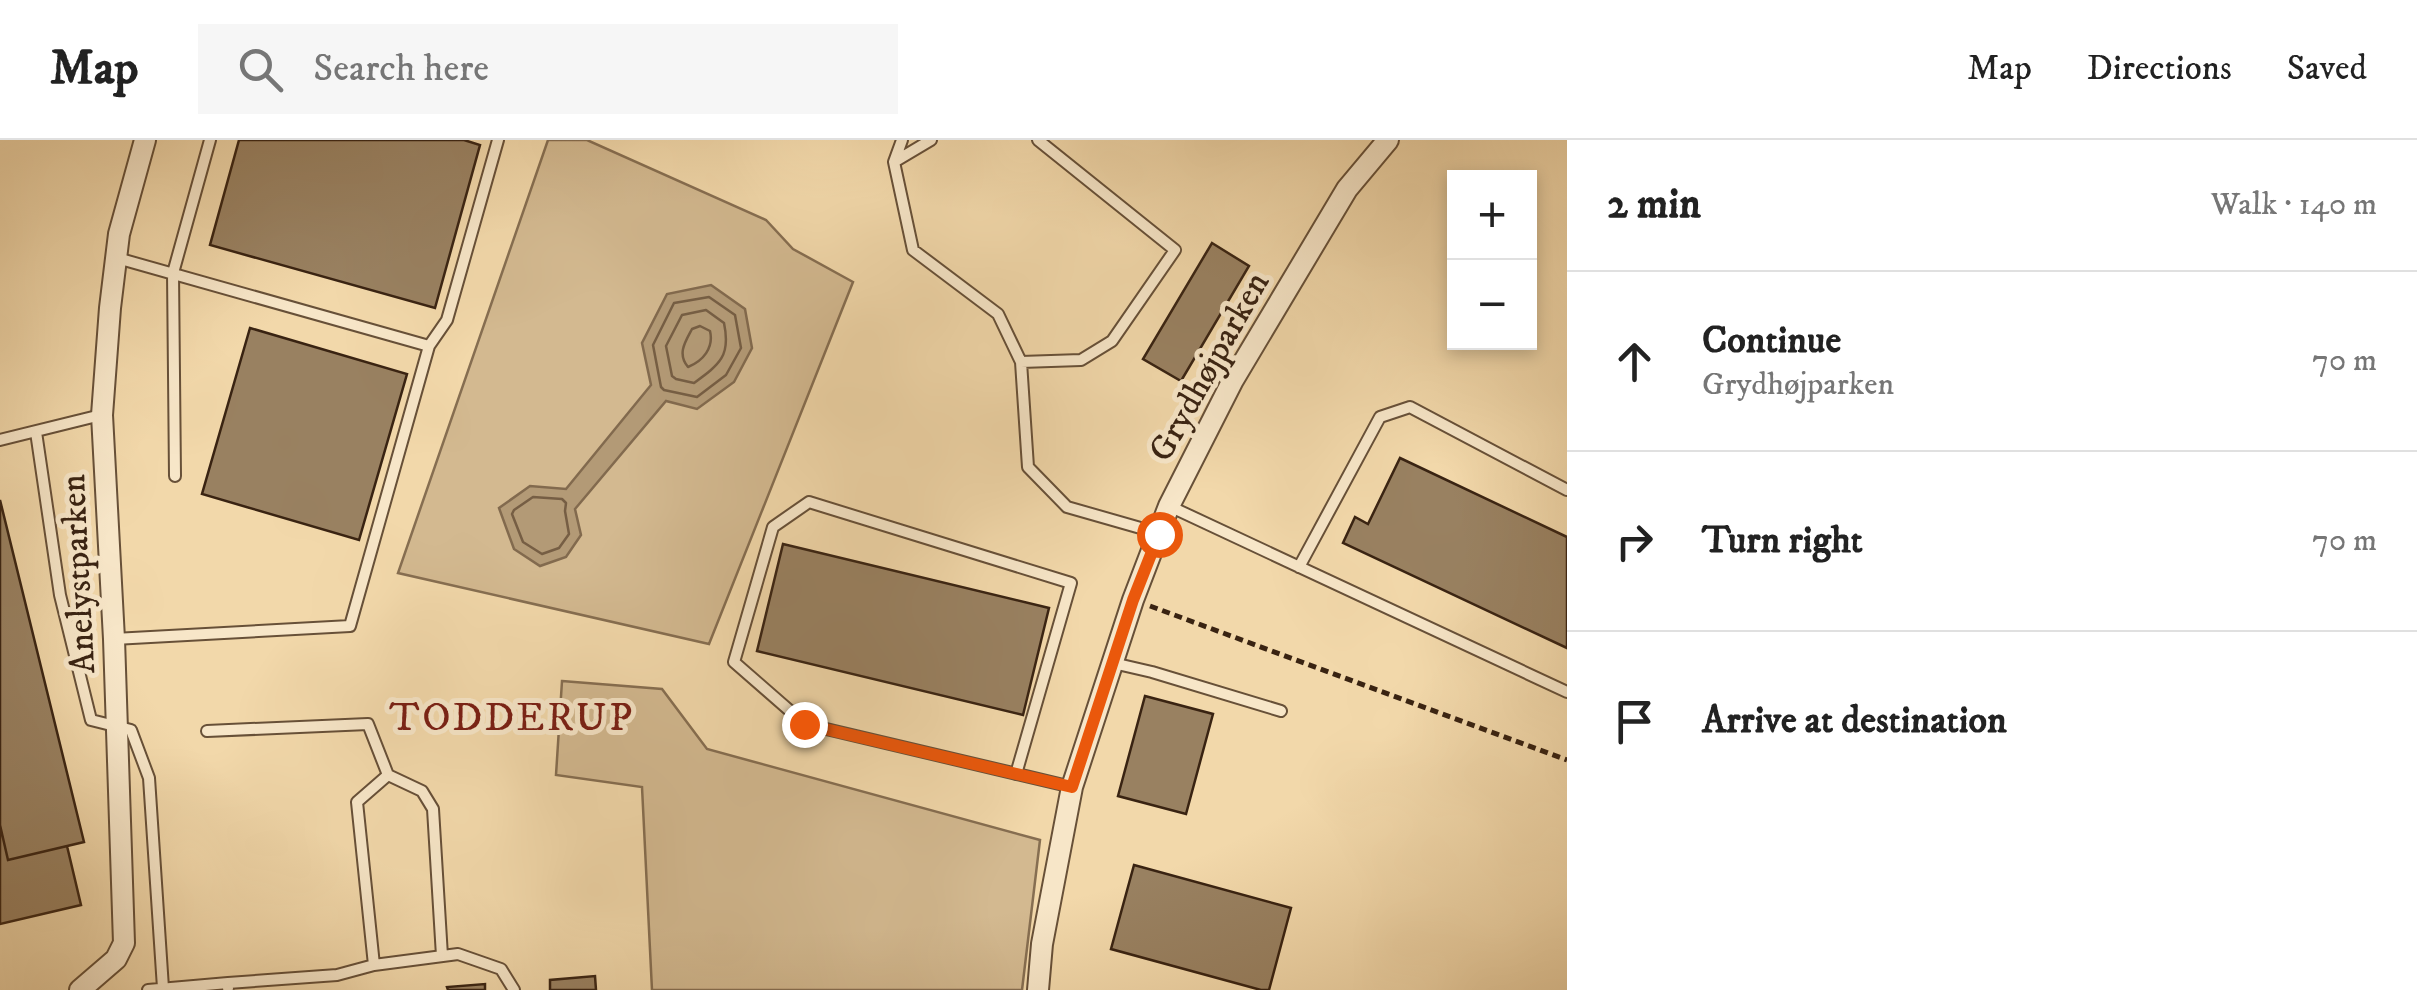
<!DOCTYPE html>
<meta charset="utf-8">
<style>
:root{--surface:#fff;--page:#f6f6f6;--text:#222;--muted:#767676;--line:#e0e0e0}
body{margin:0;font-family:"IM FELL DW Pica",serif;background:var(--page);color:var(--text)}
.controls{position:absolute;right:30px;top:30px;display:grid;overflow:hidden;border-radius:0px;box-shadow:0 5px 15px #0003}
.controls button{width:90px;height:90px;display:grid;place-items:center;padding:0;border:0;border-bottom:2px solid var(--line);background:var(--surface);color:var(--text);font:50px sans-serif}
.stop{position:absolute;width:30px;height:30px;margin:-22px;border:8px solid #ea580c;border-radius:50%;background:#fff}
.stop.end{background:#ea580c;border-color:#fff;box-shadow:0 2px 10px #0008}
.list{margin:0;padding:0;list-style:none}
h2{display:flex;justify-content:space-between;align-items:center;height:130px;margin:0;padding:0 40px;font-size:42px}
h2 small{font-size:32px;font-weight:400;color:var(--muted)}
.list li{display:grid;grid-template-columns:65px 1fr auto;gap:30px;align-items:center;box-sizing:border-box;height:180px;padding:0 40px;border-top:2px solid var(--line)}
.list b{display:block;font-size:38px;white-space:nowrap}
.list p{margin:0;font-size:32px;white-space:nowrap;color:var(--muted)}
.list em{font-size:32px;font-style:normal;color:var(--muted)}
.icon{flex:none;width:55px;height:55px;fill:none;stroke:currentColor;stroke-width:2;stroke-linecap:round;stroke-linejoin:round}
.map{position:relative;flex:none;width:1567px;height:850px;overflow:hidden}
header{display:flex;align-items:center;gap:60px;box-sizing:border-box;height:140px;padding:0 50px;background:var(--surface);border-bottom:2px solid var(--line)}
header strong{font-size:48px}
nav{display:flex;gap:55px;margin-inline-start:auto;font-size:35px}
.search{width:700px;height:90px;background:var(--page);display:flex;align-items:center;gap:25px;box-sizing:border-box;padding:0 35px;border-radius:0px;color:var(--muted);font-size:38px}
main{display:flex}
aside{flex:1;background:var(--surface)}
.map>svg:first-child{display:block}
.green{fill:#d3b990;stroke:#866e51;stroke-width:2.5}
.water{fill:#b39a76;stroke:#826a4e;stroke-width:2.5}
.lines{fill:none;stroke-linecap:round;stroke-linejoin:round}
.shore{stroke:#765e44;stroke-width:2.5}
.building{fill:#998161;stroke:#392312;stroke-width:2.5}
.lane-casing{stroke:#675038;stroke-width:14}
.street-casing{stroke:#675038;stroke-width:24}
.path{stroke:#392312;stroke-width:5;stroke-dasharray:8 5;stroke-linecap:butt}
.lane{stroke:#f7e6c8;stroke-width:10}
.street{stroke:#f7e6c8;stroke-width:20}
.route{stroke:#ea580c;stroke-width:12}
.labels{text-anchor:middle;stroke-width:10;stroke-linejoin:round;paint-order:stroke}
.street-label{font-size:35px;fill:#392312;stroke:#f7e6c8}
.quarter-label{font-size:40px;letter-spacing:2.5px;fill:#7a1f14;stroke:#f7e6c8}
</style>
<header>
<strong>Map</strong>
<div class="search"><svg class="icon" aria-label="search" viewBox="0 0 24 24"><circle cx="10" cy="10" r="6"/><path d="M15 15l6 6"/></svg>Search here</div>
<nav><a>Map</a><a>Directions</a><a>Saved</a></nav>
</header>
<main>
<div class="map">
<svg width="1567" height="850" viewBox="0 0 1567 850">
<rect width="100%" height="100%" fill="#f2d8aa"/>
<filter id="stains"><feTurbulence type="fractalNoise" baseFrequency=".002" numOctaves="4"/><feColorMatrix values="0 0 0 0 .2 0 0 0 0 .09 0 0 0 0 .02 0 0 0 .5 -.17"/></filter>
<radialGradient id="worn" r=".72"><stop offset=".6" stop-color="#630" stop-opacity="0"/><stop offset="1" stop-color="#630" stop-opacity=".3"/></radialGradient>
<path class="green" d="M548 0H587L766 80 793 109 853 142 709 504 398 433Z
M562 541 662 549 707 609 1040 700 1022 850H652L642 647 556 635Z"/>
<path class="water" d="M711 145 745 169 752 208 734 242 697 269 666 261 575 369 581 395 566 417 540 426 514 409 499 368 530 346 566 349 651 245 642 203 667 154Z"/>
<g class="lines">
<path class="shore" d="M709 157 735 175 741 208 726 235 697 257 664 250 661 247 653 205 674 163Z
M706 170 724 183C731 216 720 224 694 243L676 239 672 236 666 206 682 175Z
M700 186 710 191C714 208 703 221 688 227 677 214 685 202 692 189Z
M533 357 562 359 566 363 565 371 569 394 559 408 542 414 523 402 512 374 514 370Z"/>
</g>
<path class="building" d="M239 0H464L480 5 435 168 210 105Z
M1212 103 1249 126 1181 241 1143 219Z
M250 188 407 234 359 400 202 354Z
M1400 318 1567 397V508L1343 403 1355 377 1368 384Z
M0 360 84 702 8 720 0 685Z
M783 404 1049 468 1023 575 757 511Z
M1145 556 1213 574 1186 674 1118 656Z
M0 685 8 720 67 706 81 765 0 784Z
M1134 725 1291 768 1269 850H1261L1111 809Z
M595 836 596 850H550V840Z
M485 844V850H448L447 847Z"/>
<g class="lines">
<defs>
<path id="lane" d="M902 0 894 22 913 110 998 174 1021 222 1028 327 1067 367 1158 393
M894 22 931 0
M117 118 429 206
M1021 222 1081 220 1112 201 1175 110 1038 0
M36 292 60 455 91 580 131 590 149 638 163 848
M0 300 101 275
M175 336 173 133 210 0
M1169 366 1567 552
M1299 427 1380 277 1410 267 1567 350
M114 499 350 486 429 206 447 180 498 0
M1113 523 1152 532 1281 571
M207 591 368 584 388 635 357 662 374 825
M1016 634 1071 443 809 362 773 387 734 522 805 584 1072 647
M388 635 422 651 433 669 442 816
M228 843 337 835 374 825 458 814 501 829 514 850
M148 850 228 843V848"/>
<path id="street" d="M80 850 116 819 124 803 114 499 102 275 110 168 119 94 145 0
M1038 850 1042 804 1072 647 1133 460 1169 366 1233 240 1347 49 1388 0"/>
</defs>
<use href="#lane" class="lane-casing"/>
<use href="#street" class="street-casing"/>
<path class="path" d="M1150 466 1567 620"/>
<use href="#lane" class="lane"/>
<use href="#street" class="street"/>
</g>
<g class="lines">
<path class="route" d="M804 584 1072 647 1133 460 1159 394"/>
</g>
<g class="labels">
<g class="street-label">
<text transform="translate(1208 226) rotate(-61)" y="12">Grydhøjparken</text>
<text transform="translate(77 434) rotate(-93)" y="12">Anelystparken</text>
</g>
<g class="quarter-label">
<text x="512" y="590">TODDERUP</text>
</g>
</g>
<rect width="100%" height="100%" filter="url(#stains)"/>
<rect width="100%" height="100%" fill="url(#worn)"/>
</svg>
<div class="controls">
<button>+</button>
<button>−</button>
</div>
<div class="stop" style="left:1159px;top:394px"></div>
<div class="stop end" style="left:804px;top:584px"></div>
</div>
<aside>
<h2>2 min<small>Walk · 140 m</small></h2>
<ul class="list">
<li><svg class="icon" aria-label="ahead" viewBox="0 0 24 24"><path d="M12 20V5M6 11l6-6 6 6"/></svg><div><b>Continue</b><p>Grydhøjparken</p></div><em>70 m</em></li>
<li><svg class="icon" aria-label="right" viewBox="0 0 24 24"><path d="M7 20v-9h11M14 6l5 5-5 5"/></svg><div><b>Turn right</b></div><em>70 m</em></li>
<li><svg class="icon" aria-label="arrive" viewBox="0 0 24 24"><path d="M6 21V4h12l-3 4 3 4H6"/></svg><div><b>Arrive at destination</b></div></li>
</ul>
</aside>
</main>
